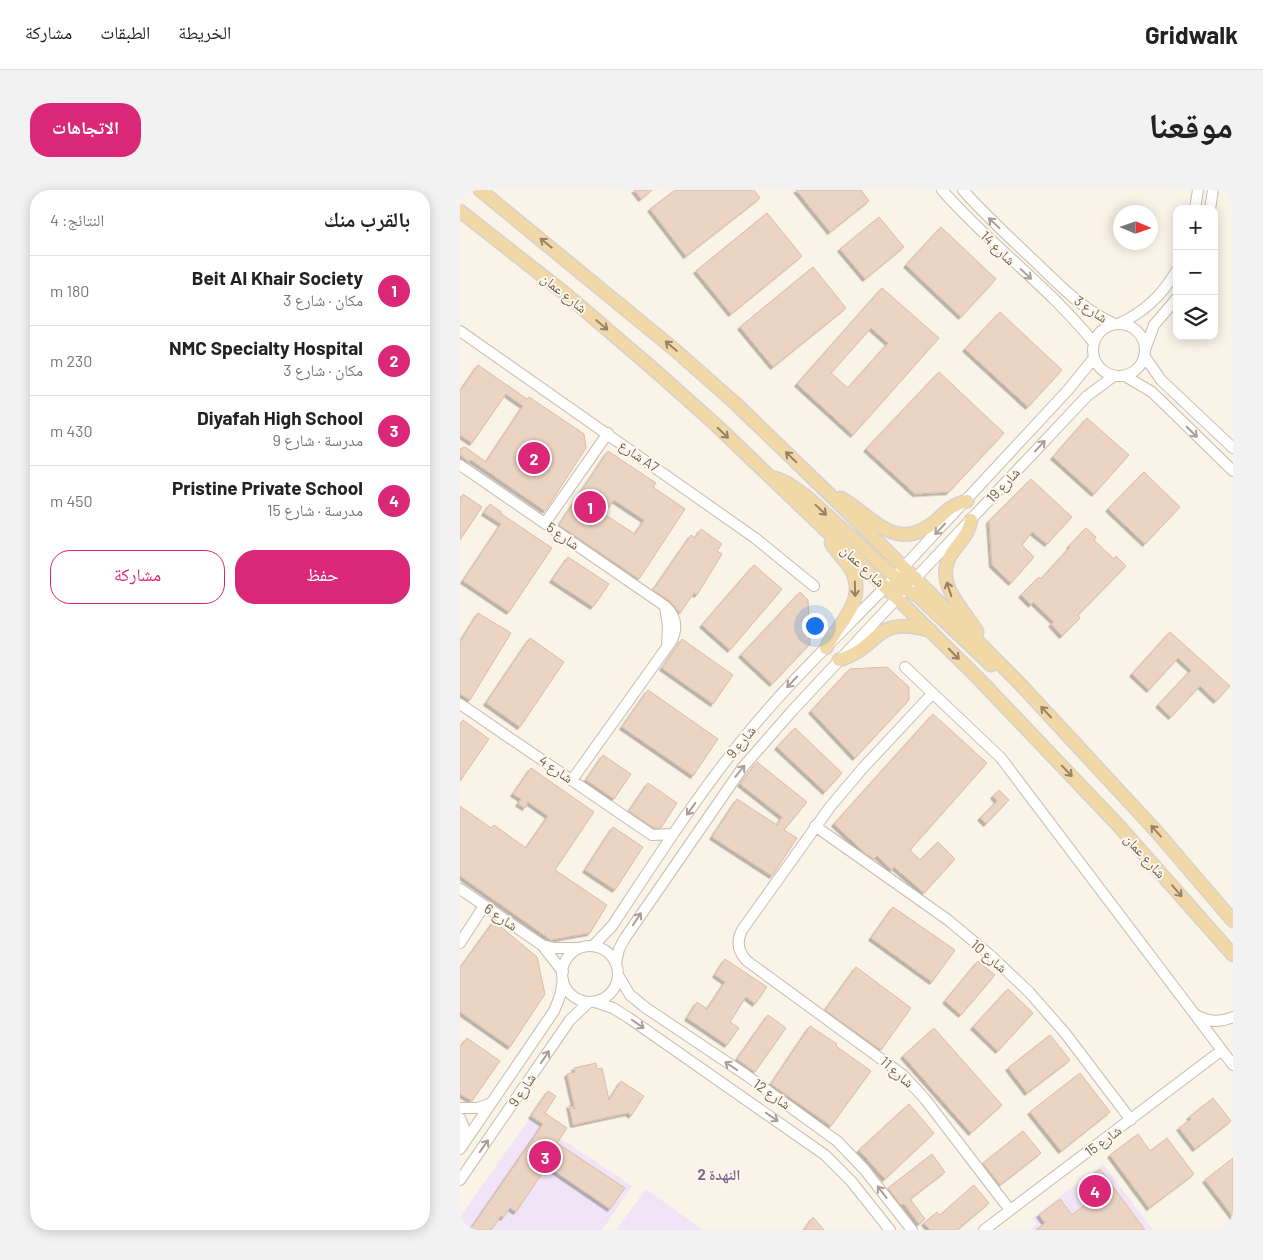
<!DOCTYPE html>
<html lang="ar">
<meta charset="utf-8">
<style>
:root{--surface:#fff;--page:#f2f2f2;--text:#222;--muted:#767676;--line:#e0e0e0;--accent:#db2777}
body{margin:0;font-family:Barlow,"Noto Naskh Arabic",sans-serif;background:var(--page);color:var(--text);direction:rtl}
.controls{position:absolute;right:15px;top:15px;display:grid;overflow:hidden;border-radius:10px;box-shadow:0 2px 12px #0003}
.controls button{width:45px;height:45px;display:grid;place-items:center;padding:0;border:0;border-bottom:1px solid var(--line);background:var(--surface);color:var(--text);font:25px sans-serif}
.compass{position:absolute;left:653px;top:15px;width:45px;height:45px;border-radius:50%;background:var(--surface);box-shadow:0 2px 12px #0003;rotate:92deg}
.you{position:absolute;left:354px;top:435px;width:18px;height:18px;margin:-12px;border:4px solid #fff;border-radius:50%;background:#1a73e8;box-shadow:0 0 0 8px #1a73e833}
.badge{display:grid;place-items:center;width:32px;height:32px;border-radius:50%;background:var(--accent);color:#fff;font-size:16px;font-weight:700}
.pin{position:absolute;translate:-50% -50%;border:2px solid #fff;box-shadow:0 1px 5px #0006}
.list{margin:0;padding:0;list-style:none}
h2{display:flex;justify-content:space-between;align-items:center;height:65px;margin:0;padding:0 20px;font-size:21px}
h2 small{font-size:16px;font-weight:400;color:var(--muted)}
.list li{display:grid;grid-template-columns:32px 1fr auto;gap:15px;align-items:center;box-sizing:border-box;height:70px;padding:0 20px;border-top:1px solid var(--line)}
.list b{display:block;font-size:19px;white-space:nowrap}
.list p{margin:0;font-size:16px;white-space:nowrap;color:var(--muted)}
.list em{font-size:16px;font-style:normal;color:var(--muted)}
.actions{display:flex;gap:10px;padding:15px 20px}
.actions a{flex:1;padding:11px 0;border:1px solid var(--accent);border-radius:20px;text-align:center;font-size:18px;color:var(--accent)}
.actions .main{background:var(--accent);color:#fff}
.icon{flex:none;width:28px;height:28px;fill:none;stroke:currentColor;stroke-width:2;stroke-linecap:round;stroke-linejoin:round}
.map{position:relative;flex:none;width:773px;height:1040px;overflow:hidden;direction:ltr;border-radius:20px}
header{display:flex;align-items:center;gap:30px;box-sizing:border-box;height:70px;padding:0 25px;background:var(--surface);border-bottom:1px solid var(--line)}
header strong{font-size:24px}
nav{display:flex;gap:28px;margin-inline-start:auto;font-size:18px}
.intro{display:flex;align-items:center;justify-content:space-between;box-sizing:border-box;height:120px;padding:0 30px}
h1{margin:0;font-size:35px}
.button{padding:12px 22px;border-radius:20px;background:var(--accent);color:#fff;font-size:18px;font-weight:700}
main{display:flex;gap:30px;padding:0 30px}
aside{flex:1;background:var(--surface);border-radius:20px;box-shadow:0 2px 12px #0003}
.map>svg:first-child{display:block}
.education{fill:#f0e4f6}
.building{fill:#ecd4c2;stroke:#dcbca4;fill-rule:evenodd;filter:url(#shadow)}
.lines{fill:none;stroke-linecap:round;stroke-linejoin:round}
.minor-casing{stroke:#cabbae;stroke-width:12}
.major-casing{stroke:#d7d1cd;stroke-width:15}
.minor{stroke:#fff;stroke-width:10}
.major{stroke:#f1d8a7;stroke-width:12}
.oneway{stroke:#a99d95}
.oneway2{stroke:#978169}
.labels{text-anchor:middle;stroke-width:4;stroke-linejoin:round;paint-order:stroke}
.street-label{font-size:14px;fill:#705c4e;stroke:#fdf7ed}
.neighbourhood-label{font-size:15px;font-weight:bold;fill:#81668c;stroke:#fdf7ed}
</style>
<header>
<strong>Gridwalk</strong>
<nav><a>الخريطة</a><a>الطبقات</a><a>مشاركة</a></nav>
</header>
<div class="intro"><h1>موقعنا</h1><a class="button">الاتجاهات</a></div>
<main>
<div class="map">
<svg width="773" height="1040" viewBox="0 0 773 1040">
<defs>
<filter id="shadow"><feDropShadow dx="-2.5" dy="2.5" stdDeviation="0" flood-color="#0004"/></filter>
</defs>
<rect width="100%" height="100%" fill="#faf3e7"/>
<path class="education" d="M70 928 172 996 142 1040H0V1027Z
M643 974 693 1040H570L577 1034 572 1028Z
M186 999 243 1040H156Z"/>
<path class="building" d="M174 0H192L181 9Z
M215 0H294L300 8 226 66 190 19Z
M336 0H401L409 11 370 42Z
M307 23 342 66 271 124 236 81Z
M419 27 444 57 405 89 380 59Z
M481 37 536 89 501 127 446 75Z
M353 77 386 118 313 177 280 137Z
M422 98 479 148 393 245 337 194ZM411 138 428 153 388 198 371 183Z
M540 122 602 180 568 217 505 159Z
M18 175 67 209 69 207 124 244 126 258 85 321 11 270 9 272 0 265V259L5 257 26 272 63 216 46 204 12 253 0 245V201Z
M479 182 544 243 489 302 455 304 406 259Z
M627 228 669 265 634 304 593 267Z
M148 261 196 293 193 297 225 319 179 389 99 335ZM154 310 184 330 175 344 144 324Z
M684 282 720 317 685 354 648 319Z
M571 289 612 327 587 354 572 342 562 355 574 367 551 393 532 375 529 331Z
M3 304 22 317 0 350V309Z
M30 314 41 322 40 323 92 358 49 422 3 391 41 334 24 323Z
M626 338 636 347 634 350 654 369 656 366 666 376 618 425 620 428 602 446 591 434 594 432 573 412 571 415 561 405 579 387 581 389 610 357 609 356Z
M241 339 262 354 257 361 262 364 237 405 234 403 220 423 210 411 193 400 231 345 235 348Z
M108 367 149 394 133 417 92 390Z
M294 375 322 399 270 460 242 435Z
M340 402 348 410 350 454 312 494 281 465Z
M18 423 51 443 10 510 0 504V452Z
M710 442 770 496 756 511 740 496 711 527 698 515 731 480 718 468 689 500 672 484Z
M70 448 104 472 60 537 26 513Z
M222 449 273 485 253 514 202 478Z
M427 477 449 497V510L395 568 351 521 390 479Z
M188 500 258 549 233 586 162 537Z
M473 524 527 573 450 660 460 670 478 652 495 669 464 703 434 677 432 680 417 666 414 669 406 664 374 634Z
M3 530 29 549 0 591V534Z
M335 538 382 583 365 602 317 557Z
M143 565 171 584 154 609 126 590Z
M297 572 347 612 324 640 337 648 312 686 252 647 277 609 317 635 322 627 280 594Z
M71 578 134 622 95 680 147 715 130 743 91 750 0 686V616L31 638 34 635 66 658 88 626 68 612 65 618 58 614 61 609 53 604Z
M188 593 217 613 201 638H194L169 621Z
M539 600 549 610 526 634 520 628 537 611 533 606Z
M153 637 183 657 155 700 125 680Z
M433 717 495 760 472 792 411 748Z
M34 731 77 767 85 804 50 857 0 822V778Z
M265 769 307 797 295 814 286 807 270 832 279 838 267 855 227 828 237 812 247 819 265 792 255 785Z
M518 771 535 785 501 825 485 811Z
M396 777 451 818 421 860 365 820Z
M548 799 573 823 538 861 513 837Z
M308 825 326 838 295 882 277 869Z
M350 836 377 854 376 856 411 881 371 936 311 894Z
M474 838 542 915 511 943 443 866Z
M590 845 610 870 567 903 548 878Z
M7 848 40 871 12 911 0 904V857Z
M136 873 137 879 142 878 149 910 161 891 184 906 171 926 168 923 113 935 109 915 115 919 107 884 115 882 114 878Z
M620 883 650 922 601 961 570 922Z
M88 901 96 906 85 923 107 938 97 953 165 998 150 1019 87 976 56 1022 50 1018 43 1028 41 1026 31 1040H10L83 934 71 926Z
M753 908 771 931 735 959 719 938 731 929 729 927Z
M449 914 474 943 425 989 399 960Z
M563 941 581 963 540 995 523 973Z
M678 944 690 961 707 948 734 984 689 1018 650 965Z
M472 964 485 982 450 1009 465 1029 459 1034 444 1014 441 1015 428 998Z
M773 968V1027L745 990Z
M640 979 685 1040H576L585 1033 579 1025 600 1009 612 1025 644 1000 633 985Z
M514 995 529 1013 497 1040H470L464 1033 477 1022 480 1025Z
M353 1027 364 1040H344Z"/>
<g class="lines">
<defs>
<path id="minor" d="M482 0C529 54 590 98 634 153
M503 0C523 23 546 44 568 65 595 90 620 119 655 134
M735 19 738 0
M750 19 753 0
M660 133C685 122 703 104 717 80
M633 160a26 26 0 1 1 52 0a26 26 0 1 1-52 0Z
M0 141 295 348 354 396
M686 157 694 135 717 108
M685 167 701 190 773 258
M665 186 692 202 773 281
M0 275 205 416C216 426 218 437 212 450L112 590
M85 333 148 243
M440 381 608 200 634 168
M451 393 627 206 654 186
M205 417 208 436 207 455
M445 477 541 568 550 580 773 875
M472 504 402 579 370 617 282 740C276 752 278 762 287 771L443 885 465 909 550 1020
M0 514 192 645 213 644
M355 636 488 730 530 765 569 802 605 843 671 930
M0 699 82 755 103 782
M0 753 24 716
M82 755 94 758H118
M133 756 152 736C195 671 238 604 287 544 331 490 382 442 430 392
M102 784a28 28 0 1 1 56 0a28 28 0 1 1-56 0Z
M156 773 159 759 165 748 283 577 332 521 441 404
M158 785 170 805 186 818 286 885 377 951 404 979 452 1040
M135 812 153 818 169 828 365 965 391 991 430 1040
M736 825C748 832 760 833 773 827
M0 918H18L31 913
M0 928 4 938V953
M0 959 94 821 100 806 103 790
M0 990 110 830 129 812
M524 1040 762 860"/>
<path id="major" d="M20 0 215 160 275 213 366 301 470 403 562 496 697 642 773 731
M0 21 107 105 199 184 256 235 447 418 518 488 658 635 773 765
M316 288 327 293 346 306 435 387 447 391 456 388
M381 308C410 324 433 361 469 336 485 325 485 317 507 311
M511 330C509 344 500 351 492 363 472 393 503 417 517 442
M431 397 445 399 458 406 531 475
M366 458C378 433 407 412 392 381 386 371 377 363 371 353
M379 470C422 457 413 424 471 441"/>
</defs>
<use href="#minor" class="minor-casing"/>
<use href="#major" class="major-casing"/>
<use href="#minor" class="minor"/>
<use href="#major" class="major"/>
</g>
<defs><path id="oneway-shaft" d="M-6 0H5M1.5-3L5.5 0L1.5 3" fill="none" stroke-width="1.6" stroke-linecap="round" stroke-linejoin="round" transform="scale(1.25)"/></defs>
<g class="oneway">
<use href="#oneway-shaft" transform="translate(534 33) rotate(-137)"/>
<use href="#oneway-shaft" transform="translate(566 84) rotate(43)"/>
<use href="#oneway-shaft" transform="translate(732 242) rotate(45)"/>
<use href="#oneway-shaft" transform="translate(580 256) rotate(-47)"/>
<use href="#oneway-shaft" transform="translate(480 339) rotate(133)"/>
<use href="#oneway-shaft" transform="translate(332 492) rotate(133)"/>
<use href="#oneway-shaft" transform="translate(280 581) rotate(-51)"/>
<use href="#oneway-shaft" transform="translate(231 619) rotate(125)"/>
<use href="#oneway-shaft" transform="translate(177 729) rotate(-56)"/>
<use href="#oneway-shaft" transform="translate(178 834) rotate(35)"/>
<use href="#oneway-shaft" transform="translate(85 867) rotate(-56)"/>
<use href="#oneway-shaft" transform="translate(271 876) rotate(-146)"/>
<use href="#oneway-shaft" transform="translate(312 927) rotate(35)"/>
<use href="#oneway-shaft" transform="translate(24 956) rotate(-55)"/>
<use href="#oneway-shaft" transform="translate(422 1002) rotate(-128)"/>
</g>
<g class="oneway2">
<use href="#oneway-shaft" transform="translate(86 53) rotate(-141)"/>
<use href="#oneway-shaft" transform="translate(142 135) rotate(40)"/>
<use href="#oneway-shaft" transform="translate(211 156) rotate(-140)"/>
<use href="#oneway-shaft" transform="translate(263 243) rotate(44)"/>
<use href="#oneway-shaft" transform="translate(331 267) rotate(-136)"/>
<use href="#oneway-shaft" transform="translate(361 320) rotate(43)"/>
<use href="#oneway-shaft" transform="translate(395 399) rotate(89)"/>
<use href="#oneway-shaft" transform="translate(489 399) rotate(-108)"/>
<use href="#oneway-shaft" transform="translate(494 464) rotate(45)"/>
<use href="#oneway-shaft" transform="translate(586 522) rotate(-133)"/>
<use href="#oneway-shaft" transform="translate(607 581) rotate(46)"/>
<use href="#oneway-shaft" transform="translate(696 641) rotate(-132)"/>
<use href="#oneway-shaft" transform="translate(717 701) rotate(49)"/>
</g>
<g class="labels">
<g class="street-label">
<text transform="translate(538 58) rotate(44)" y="5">شارع 14</text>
<text transform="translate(104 103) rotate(39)" y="5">شارع عمان</text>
<text transform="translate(631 119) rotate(34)" y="5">شارع 3</text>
<text transform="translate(179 266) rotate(35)" y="5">شارع A7</text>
<text transform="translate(543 295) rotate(-47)" y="5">شارع 19</text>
<text transform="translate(103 346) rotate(35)" y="5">شارع 5</text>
<text transform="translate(403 376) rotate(43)" y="5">شارع عمان</text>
<text transform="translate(281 552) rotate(-51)" y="5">شارع 9</text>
<text transform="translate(96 579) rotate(34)" y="5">شارع 4</text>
<text transform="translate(685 666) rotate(48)" y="5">شارع عمان</text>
<text transform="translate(41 727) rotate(34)" y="5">شارع 6</text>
<text transform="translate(529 766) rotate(41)" y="5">شارع 10</text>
<text transform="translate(437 882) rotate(41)" y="5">شارع 11</text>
<text transform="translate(62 900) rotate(-56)" y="5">شارع 9</text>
<text transform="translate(312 904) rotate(35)" y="5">شارع 12</text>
<text transform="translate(643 951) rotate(-37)" y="5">شارع 15</text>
</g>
<g class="neighbourhood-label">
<text x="259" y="990">النهدة 2</text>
</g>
</g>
</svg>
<div class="controls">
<button>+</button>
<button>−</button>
<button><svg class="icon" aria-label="layers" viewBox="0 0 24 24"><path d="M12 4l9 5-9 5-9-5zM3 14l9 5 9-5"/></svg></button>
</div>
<svg class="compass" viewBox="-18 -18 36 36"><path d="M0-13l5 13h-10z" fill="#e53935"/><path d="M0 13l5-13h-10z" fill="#767676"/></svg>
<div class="you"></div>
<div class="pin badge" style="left:130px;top:317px">1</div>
<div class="pin badge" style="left:74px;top:268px">2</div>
<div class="pin badge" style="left:85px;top:967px">3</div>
<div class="pin badge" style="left:635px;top:1001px">4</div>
</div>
<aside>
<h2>بالقرب منك<small>النتائج: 4</small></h2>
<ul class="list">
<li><span class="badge">1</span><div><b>Beit Al Khair Society</b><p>مكان · شارع 3</p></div><em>180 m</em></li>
<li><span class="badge">2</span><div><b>NMC Specialty Hospital</b><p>مكان · شارع 3</p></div><em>230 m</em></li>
<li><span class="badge">3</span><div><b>Diyafah High School</b><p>مدرسة · شارع 9</p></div><em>430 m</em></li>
<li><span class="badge">4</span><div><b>Pristine Private School</b><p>مدرسة · شارع 15</p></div><em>450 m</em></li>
</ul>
<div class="actions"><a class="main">حفظ</a><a>مشاركة</a></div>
</aside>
</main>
